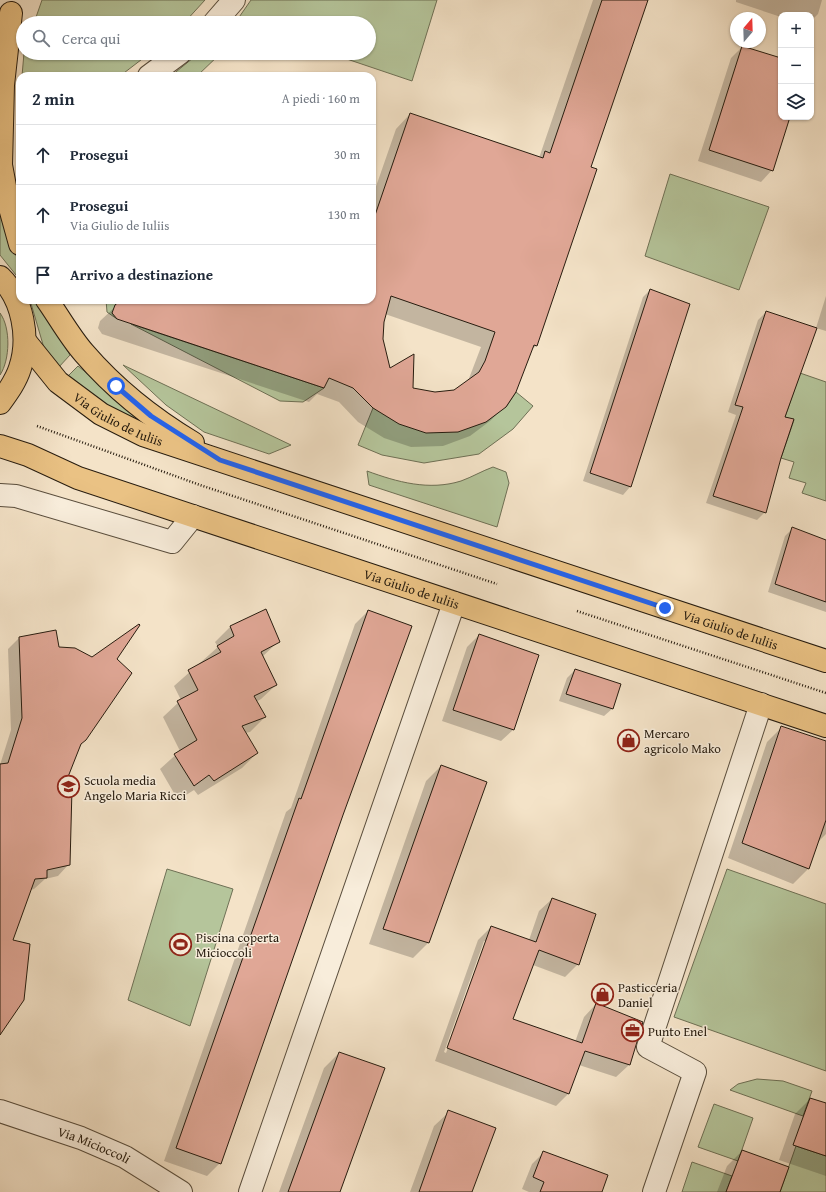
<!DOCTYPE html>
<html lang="it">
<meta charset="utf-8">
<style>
:root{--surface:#fff;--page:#f6f6f7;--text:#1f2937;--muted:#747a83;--line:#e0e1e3}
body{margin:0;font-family:"Gentium Book Plus",serif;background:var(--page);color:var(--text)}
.controls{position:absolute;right:12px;top:12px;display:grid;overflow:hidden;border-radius:8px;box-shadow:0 1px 3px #0004}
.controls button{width:36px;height:36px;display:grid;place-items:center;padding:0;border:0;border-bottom:1px solid var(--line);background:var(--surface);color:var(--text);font:20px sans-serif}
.compass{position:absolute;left:730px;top:12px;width:36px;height:36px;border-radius:50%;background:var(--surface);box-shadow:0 1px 3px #0004;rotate:19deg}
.stop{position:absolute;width:12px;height:12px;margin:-9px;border:3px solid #2563eb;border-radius:50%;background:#fff}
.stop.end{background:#2563eb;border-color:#fff;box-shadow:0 1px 4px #0008}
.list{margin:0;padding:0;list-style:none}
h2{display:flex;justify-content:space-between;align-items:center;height:52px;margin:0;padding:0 16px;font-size:17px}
h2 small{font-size:13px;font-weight:400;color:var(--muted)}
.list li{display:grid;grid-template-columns:26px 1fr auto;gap:12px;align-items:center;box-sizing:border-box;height:60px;padding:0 16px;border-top:1px solid var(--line)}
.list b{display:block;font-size:15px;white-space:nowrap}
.list p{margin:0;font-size:13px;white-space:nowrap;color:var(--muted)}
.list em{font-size:13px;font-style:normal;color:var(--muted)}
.icon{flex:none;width:22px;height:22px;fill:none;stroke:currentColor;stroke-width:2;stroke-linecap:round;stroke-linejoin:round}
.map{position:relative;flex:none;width:826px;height:1192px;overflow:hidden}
.search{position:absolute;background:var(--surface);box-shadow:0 1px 3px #0004;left:16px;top:16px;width:360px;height:44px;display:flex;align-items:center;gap:10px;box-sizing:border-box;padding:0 14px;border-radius:22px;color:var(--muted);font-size:15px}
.panel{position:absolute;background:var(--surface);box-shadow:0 1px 3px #0004;left:16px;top:72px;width:360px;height:232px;border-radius:12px}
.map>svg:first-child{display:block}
.green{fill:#b5c59b;stroke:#6e7055}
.shadow{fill:#0003;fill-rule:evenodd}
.building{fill:#e0a796;stroke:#271c0f;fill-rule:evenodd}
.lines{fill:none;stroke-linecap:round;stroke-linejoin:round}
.minor-casing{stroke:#5a4e3d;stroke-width:24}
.major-casing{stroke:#271c0f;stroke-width:24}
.path{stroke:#271c0f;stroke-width:2.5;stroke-dasharray:1 2;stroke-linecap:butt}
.minor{stroke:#f8eddb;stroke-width:22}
.major{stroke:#eac284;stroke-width:22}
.route{stroke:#2563eb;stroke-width:5}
.labels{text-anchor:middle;stroke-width:3;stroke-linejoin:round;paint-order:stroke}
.street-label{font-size:13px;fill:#271c0f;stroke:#f8eddb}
.poi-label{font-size:13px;fill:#271c0f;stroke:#f8eddb;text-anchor:start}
</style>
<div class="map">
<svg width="826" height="1192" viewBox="0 0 826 1192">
<rect width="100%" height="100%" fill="#f4e3c8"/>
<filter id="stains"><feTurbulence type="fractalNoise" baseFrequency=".005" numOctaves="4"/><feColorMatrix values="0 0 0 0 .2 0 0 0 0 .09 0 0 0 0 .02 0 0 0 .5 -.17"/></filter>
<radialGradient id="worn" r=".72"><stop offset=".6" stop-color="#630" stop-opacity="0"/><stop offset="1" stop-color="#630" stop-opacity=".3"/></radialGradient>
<path class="green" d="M42 0H205L184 23H34Z
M251 0H437L412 81 329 53H369V23H235Z
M24 53H150L120 76H22Z
M199 53H221L197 76H171Z
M20 94V136L17 120Z
M670 174 769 207 739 290 645 256Z
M0 212 20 266V280L0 255Z
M30 300H37L70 355 58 368 44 348Z
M106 300H123L112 313 117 319 107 312Z
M0 313C11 328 10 360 0 375Z
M131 324 324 388 303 402 280 401Z
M123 365 291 445 269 454 204 432 166 405Z
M78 366 163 435 88 395 67 377Z
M800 373 826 382V501L802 493 806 483 789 478 794 462 781 458 794 420 785 417Z
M516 392 533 406 513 429 479 454 424 463 382 455 358 445 373 408 506 407Z
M493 467 506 472 509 483 497 527 369 485 367 471C397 482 429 491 461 481 472 477 482 471 493 467Z
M167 869 233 889 190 1026 128 1000Z
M727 869 826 904V1071L674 1017Z
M757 1079 783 1081 812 1091 803 1116 730 1090 738 1084Z
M714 1104 753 1118 738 1161 698 1147Z
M796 1146 826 1156V1192H780Z
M692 1162 732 1176 726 1192H682Z"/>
<path class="shadow" d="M593 0H647L589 167 596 170 536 346 531 350 505 406 490 421 470 436 443 446 411 447 384 438 358 422 339 402 317 394 309 402 102 334 98 328 100 321 115 307 117 300H372V198L396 129 410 114 539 158ZM385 314 481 347 468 381 454 391 435 393 412 389 390 369 382 339Z
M736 0H822L818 14 811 21V15H781V17L736 2Z
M742 47 781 59V117H789L772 170 761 182 698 161 731 58Z
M650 290 689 304 630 487 623 495 583 481 643 297Z
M826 296V331L816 328Z
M766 312 784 417 780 457 765 512 757 520 706 503 736 415 728 412 758 320Z
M792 529 826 541V612L768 592 785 536Z
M368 611 342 814 220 1163 207 1176 164 1161 286 812 291 808 355 624Z
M230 627 279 641 262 657 276 685 261 699 256 702 265 717 250 732 245 733 257 753 242 768 198 795 194 790 178 800 160 769 180 751 163 717 181 700 174 686 218 647 215 642Z
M479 635 538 655 513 730 501 741 442 721 467 647Z
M19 638 92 658 116 659 65 783 69 864 58 876 45 879 34 889 30 890 11 940 0 1034V765L11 730 8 649Z
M575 670 620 685 612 709 604 716 559 701 567 678Z
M782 727 826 743V834L817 843 808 869 793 884 728 858 767 742Z
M441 766 486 783 428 943 413 958 369 944 426 781Z
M552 899 578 964 565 977 533 965 512 1019 575 1042 584 1017 596 1004 642 1023 629 1065 616 1077 579 1065 568 1094 556 1106 435 1061 478 940 491 927 529 940 539 911ZM484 941H486L446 1053 444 1052Z
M339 1053V1192H279L324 1068Z
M810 1099 826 1105V1176L779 1160 795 1114Z
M449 1112 471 1192H410L434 1126Z
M742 1151 779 1192H717L727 1166Z
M544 1152 601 1192H529L522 1189 532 1164Z"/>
<path class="building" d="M602 0H648L591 167 597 169 537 346 534 345 516 392 506 407 486 422 458 432 426 433 399 424 373 408 353 388 329 378 324 388 117 319 112 313 115 305 121 300H372V224L410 113 543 158 545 151 550 153ZM391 296 495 332 485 361 479 372 454 390 435 392 413 388 414 354 390 368 383 339 384 322Z
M742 46 781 58V117H790L773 171 709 150Z
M650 289 690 304 631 487 590 473Z
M766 311 817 328 785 417 794 419 781 458 766 513 713 496 743 407 735 405Z
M792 527 826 540V602L775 584Z
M266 609 280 642 261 652 277 685 254 696 266 717 242 726 258 753 214 781 209 775 194 786 174 754 197 740 177 701 198 690 188 670 221 652 217 646 234 636 230 626Z
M368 610 412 626 343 815 221 1164 176 1148 299 798 301 799Z
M139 624 140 625 117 659 132 673 86 740 81 744 66 782 72 788 70 865 47 870V878L35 879 13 940 30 944 24 1000 0 1035V764L8 763 22 718 19 637 56 630 59 647 75 648 92 657Z
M479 634 539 655 514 730 453 710Z
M575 669 621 684 613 709 566 694Z
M781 726 826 741V820L809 869 742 843Z
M441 765 487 782 429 943 383 929Z
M552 898 596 914 579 965 539 950 513 1019 582 1043 596 1003 643 1022 630 1065 585 1051 569 1094 447 1048 491 926 536 942Z
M339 1052 385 1068 340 1192H288Z
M810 1098 826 1103V1156L793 1145Z
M448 1110 496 1128 472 1192H419Z
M742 1150 789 1167 780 1192H726Z
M543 1151 608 1175 602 1192H540L544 1182 533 1177Z"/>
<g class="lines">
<defs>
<g id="minor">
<path d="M214 23 234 0"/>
<path d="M149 76 180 53"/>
<path d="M0 495 16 496 172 542 193 516"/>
<path id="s1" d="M0 1111 81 1138 125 1157 181 1192"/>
<path d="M250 1192 454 603"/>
<path d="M654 1192 695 1072 648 1047 761 704"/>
</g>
<g id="major">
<path d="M11 13 3 85 1 165 7 197 20 244"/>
<path d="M0 277C23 299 30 338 20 368 16 381 8 392 0 403"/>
<path d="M47 300C59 317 70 337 84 353 115 389 153 419 193 443"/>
<path id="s2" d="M25 341 58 382 101 414 143 435 826 661"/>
<path id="s3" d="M0 446 28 455 78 478 826 726"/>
</g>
</defs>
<use href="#minor" class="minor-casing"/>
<use href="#major" class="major-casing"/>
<path class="path" d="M37 426 200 485 497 584
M577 611 826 693"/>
<use href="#minor" class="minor"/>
<use href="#major" class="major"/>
</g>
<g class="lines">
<path class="route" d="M116 386 151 416 220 460 665 608"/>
</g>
<defs>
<symbol id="shop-ring" viewBox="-11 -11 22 22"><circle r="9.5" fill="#f8eddb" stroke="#8f2418" stroke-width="1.5"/><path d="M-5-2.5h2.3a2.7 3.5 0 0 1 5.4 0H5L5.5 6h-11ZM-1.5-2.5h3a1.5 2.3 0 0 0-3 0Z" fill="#8f2418"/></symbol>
<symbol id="school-ring" viewBox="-11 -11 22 22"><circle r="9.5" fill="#f8eddb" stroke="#8f2418" stroke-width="1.5"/><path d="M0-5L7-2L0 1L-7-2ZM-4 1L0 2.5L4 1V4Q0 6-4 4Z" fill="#8f2418"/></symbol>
<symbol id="stadium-ring" viewBox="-11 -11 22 22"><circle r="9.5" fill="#f8eddb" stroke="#8f2418" stroke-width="1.5"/><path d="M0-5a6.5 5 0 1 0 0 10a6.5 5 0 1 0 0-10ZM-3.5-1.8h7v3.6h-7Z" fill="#8f2418"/></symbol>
<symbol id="office-ring" viewBox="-11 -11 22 22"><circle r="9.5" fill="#f8eddb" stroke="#8f2418" stroke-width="1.5"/><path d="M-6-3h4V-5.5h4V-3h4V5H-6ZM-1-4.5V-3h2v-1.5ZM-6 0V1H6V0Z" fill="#8f2418"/></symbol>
</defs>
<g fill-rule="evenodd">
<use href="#shop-ring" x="616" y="728" width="25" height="25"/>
<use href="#school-ring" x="56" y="774" width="25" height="25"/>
<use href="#stadium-ring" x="168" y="932" width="25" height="25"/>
<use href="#shop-ring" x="590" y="982" width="25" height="25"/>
<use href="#office-ring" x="620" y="1018" width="25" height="25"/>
</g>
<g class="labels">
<g class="street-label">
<text dy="5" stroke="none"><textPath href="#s2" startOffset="124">Via Giulio de Iuliis</textPath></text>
<text dy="5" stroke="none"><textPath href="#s3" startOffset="436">Via Giulio de Iuliis</textPath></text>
<text dy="5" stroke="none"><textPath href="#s2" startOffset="772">Via Giulio de Iuliis</textPath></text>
<text dy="5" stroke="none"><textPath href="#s1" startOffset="100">Via Micioccoli</textPath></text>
</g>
<g class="poi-label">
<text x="644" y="738">Mercaro<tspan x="644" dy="15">agricolo Mako</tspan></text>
<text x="84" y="785">Scuola media<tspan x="84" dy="15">Angelo Maria Ricci</tspan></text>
<text x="196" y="942">Piscina coperta<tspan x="196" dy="15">Micioccoli</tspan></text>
<text x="618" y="992">Pasticceria<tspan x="618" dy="15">Daniel</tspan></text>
<text x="648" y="1036">Punto Enel</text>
</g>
</g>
<rect width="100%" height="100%" filter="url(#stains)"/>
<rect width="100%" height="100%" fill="url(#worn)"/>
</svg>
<div class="controls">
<button>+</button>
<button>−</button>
<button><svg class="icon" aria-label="layers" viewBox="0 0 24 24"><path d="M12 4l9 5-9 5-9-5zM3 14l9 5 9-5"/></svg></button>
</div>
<svg class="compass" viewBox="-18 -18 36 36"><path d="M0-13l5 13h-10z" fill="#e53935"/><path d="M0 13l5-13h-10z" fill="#747a83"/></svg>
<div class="stop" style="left:116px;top:386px"></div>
<div class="stop end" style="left:665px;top:608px"></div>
<div class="search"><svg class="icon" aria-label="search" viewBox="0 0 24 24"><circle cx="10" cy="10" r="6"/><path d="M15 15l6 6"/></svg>Cerca qui</div>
<section class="panel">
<h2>2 min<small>A piedi · 160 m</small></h2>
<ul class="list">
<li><svg class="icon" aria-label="ahead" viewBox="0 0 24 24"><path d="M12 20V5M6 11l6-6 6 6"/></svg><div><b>Prosegui</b></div><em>30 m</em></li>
<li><svg class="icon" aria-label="ahead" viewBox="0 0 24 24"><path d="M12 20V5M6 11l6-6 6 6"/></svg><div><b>Prosegui</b><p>Via Giulio de Iuliis</p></div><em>130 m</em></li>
<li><svg class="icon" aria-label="arrive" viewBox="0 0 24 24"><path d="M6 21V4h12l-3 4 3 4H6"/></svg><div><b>Arrivo a destinazione</b></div></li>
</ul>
</section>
</div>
